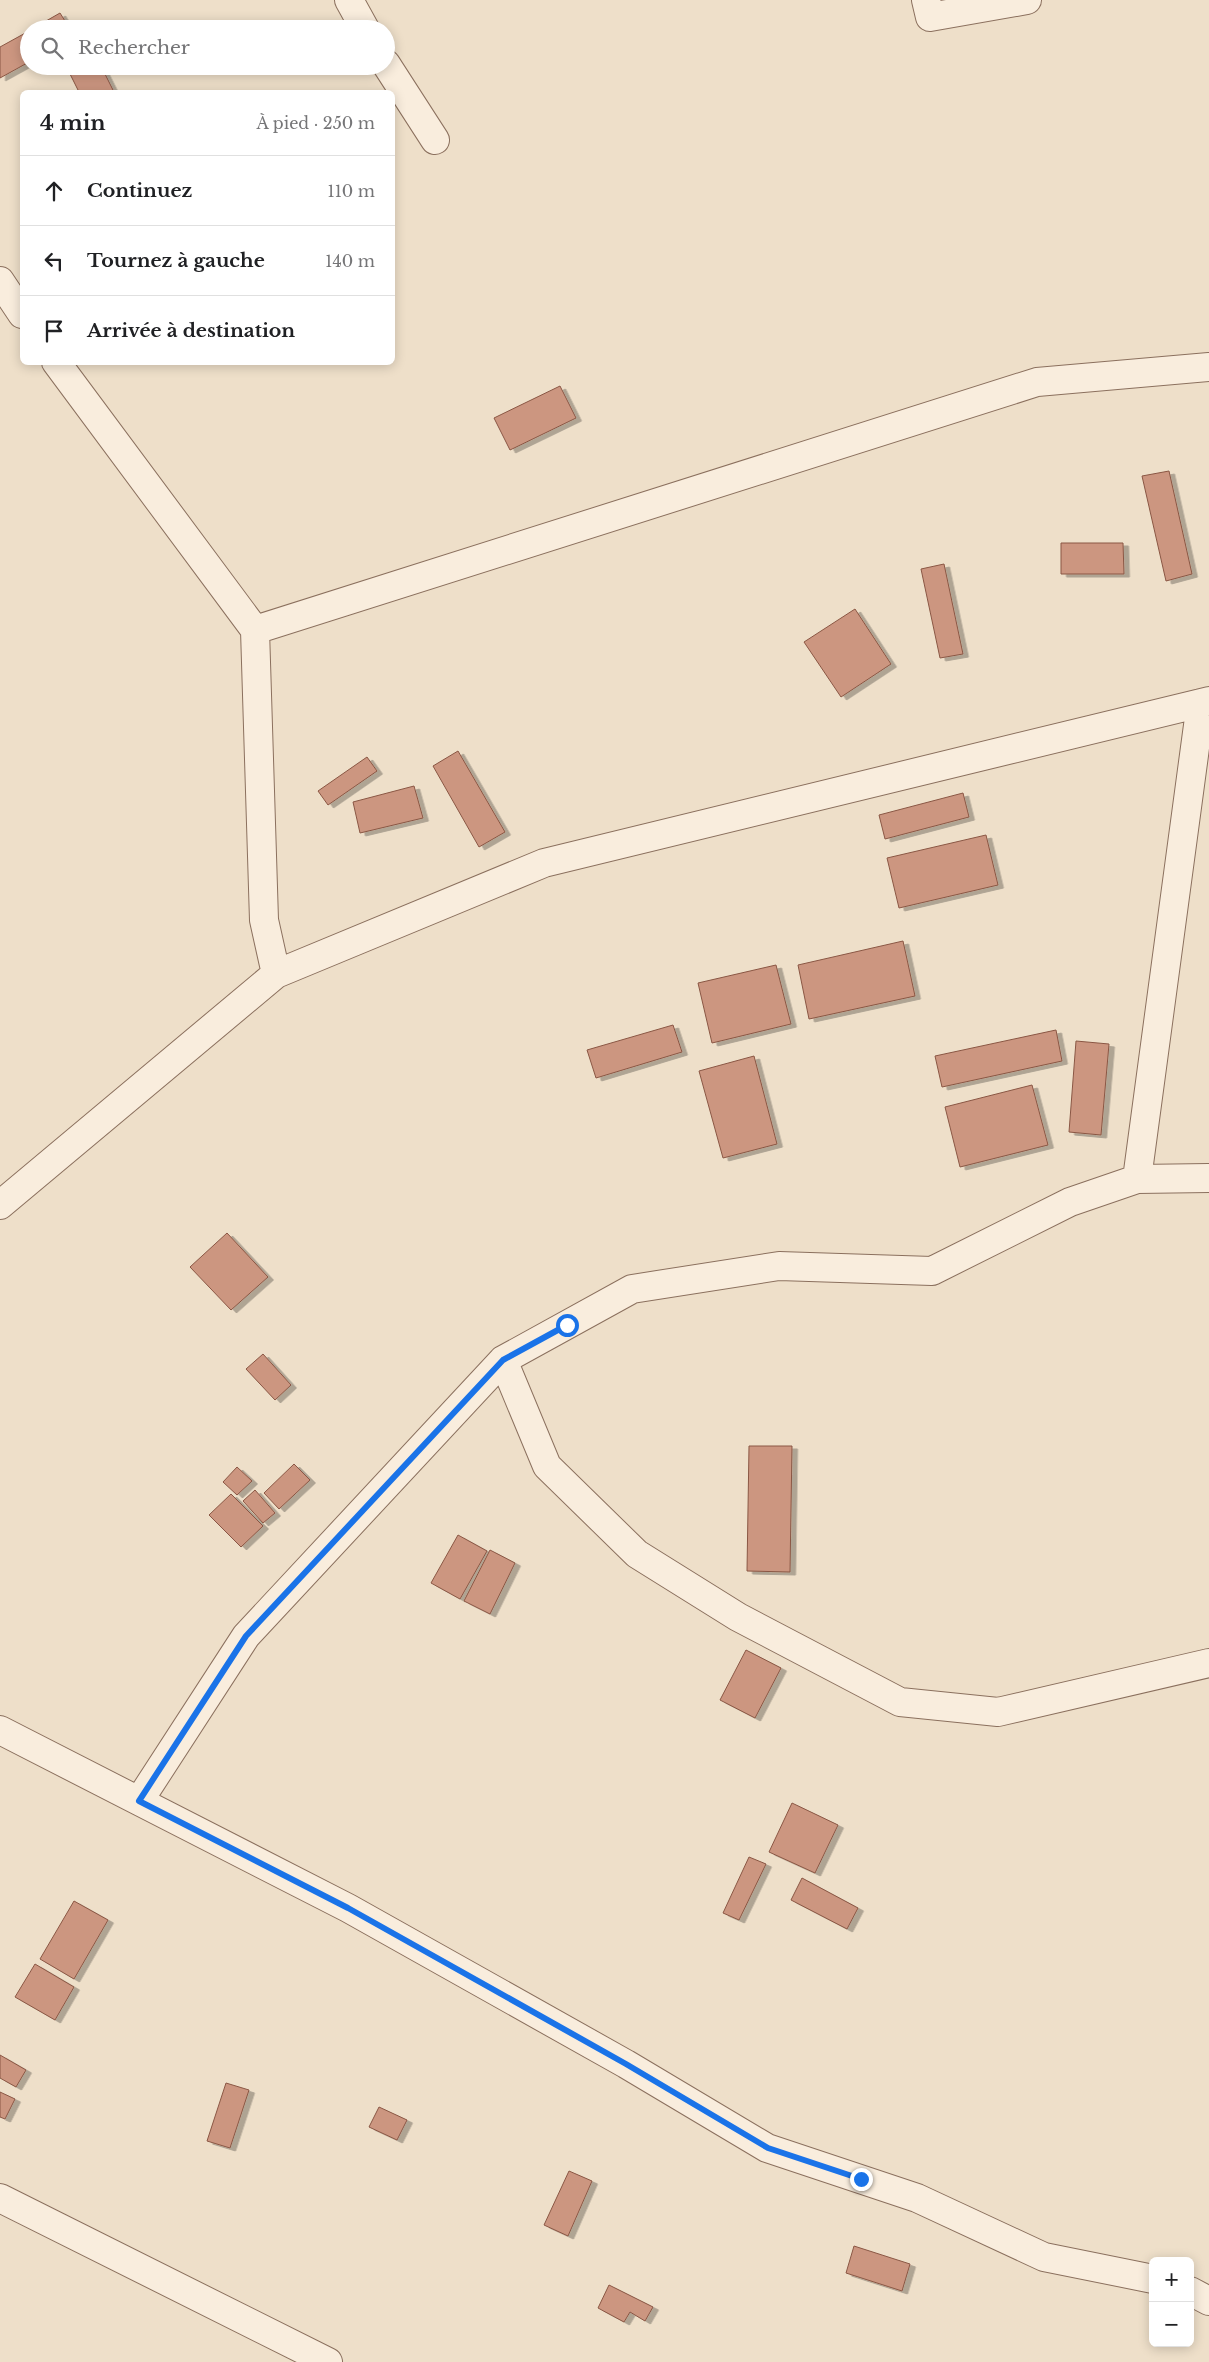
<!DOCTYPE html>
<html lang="fr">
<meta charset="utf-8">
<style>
:root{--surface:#fff;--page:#f6f6f6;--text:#202124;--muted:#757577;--line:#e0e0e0}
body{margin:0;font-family:"Libre Baskerville",serif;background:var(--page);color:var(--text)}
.controls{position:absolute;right:15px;bottom:15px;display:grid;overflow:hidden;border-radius:8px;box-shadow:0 2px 12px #0003}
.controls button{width:45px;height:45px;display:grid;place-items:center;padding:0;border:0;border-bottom:1px solid var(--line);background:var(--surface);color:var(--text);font:25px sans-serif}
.stop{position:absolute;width:15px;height:15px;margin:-11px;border:4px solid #1a73e8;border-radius:50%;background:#fff}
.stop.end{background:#1a73e8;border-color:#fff;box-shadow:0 1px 5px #0008}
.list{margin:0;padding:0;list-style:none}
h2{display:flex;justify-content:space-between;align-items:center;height:65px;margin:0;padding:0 20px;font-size:21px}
h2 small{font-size:16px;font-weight:400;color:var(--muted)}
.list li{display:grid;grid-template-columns:32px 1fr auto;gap:15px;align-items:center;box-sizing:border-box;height:70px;padding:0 20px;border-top:1px solid var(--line)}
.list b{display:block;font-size:19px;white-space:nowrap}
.list em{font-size:16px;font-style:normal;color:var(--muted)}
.icon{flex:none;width:28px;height:28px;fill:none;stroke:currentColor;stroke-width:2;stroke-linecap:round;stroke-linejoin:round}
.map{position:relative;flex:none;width:1209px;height:2362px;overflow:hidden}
.search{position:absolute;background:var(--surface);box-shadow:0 2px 12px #0003;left:20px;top:20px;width:375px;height:55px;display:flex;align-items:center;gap:12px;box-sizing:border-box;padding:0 18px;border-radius:28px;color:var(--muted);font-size:19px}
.panel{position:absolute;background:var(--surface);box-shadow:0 2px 12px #0003;left:20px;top:90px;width:375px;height:275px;border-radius:8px}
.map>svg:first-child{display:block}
.building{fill:#cc9680;stroke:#8a5744;filter:url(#shadow)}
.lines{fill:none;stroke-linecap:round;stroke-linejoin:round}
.minor-casing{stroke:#8b705e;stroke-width:30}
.minor{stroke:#f9eddd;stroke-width:28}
.route{stroke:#1a73e8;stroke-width:6}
</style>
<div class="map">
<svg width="1209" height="2362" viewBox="0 0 1209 2362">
<defs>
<filter id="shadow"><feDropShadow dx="5.5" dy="3" stdDeviation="0" flood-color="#0004"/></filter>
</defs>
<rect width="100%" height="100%" fill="#eedfc9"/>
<path class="building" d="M60 13 70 29H32Z
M29 31V62L0 78V47Z
M66 66H101L114 92H79Z
M560 386 576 418 510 450 494 418Z
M1169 471 1192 574 1166 581 1142 476Z
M1061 543H1123L1124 574H1061Z
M944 564 963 654 940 658 921 569Z
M855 609 891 664 841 697 804 642Z
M458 751 505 832 479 847 433 766Z
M367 757 377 771 328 805 318 791Z
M414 786 423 818 360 833 353 802Z
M963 793 969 817 885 839 879 815Z
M986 835 998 885 899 908 887 858Z
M903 941 915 996 809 1019 798 965Z
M776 965 791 1024 712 1043 698 983Z
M673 1025 682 1052 596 1078 587 1050Z
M1056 1030 1062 1061 942 1087 935 1056Z
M1076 1041 1109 1044 1101 1135 1069 1132Z
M754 1056 777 1144 723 1158 699 1071Z
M1032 1085 1048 1145 960 1167 945 1107Z
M227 1233 268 1277 231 1310 190 1267Z
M263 1354 291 1385 275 1400 246 1369Z
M749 1446H792L790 1572 747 1571Z
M294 1464 310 1480 279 1509 264 1493Z
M237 1467 252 1481 237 1495 223 1482Z
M255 1490 275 1513 263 1523 243 1501Z
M231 1494 263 1526 241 1547 209 1515Z
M458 1535 487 1551 460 1599 431 1583Z
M490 1550 515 1563 490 1614 464 1601Z
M746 1650 781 1668 755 1718 720 1700Z
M792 1803 838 1825 815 1873 769 1852Z
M749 1857 766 1864 739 1920 723 1913Z
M802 1878 858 1908 847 1929 791 1900Z
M74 1901 108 1920 74 1979 40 1959Z
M35 1964 74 1987 55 2020 15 1997Z
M0 2055 26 2070 16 2087 0 2078Z
M226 2083 249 2090 230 2148 207 2141Z
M0 2092 15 2099 5 2119 0 2117Z
M379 2107 407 2120 397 2140 369 2127Z
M569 2171 592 2181 568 2236 544 2225Z
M854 2246 910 2264 902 2291 846 2273Z
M609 2285 653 2307 645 2321 630 2312 624 2322 598 2308Z"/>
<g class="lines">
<defs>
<path id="minor" d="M349 0 365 29
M926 0 930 17 1027 0
M386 64 435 140
M0 281 22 314
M56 362 255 630 264 920 276 974
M255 630 1037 382 1209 367
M1137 1179 1201 703
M0 1205 276 974 544 863 1209 701
M503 1360 547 1466 637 1554 738 1617 900 1702 998 1712 1209 1663
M0 1730 348 1908 626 2064 767 2148 917 2198 1044 2257 1153 2279
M139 1801 246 1636 503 1360 632 1289 779 1266 932 1271 1070 1202 1137 1179 1209 1178
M0 2198 328 2362
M1190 2291 1209 2301"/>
</defs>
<use href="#minor" class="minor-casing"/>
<use href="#minor" class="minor"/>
</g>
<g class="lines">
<path class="route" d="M567 1325 503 1360 246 1636 139 1801 348 1908 626 2064 768 2148 861 2179"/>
</g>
</svg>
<div class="controls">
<button>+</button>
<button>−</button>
</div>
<div class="stop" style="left:567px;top:1325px"></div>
<div class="stop end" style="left:861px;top:2179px"></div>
<div class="search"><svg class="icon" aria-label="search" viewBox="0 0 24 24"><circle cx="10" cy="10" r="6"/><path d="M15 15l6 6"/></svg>Rechercher</div>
<section class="panel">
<h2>4 min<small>À pied · 250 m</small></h2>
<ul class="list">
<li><svg class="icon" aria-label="ahead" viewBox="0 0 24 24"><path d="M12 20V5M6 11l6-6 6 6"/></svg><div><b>Continuez</b></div><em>110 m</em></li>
<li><svg class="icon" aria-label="left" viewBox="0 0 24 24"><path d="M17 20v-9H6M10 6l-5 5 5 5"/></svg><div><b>Tournez à gauche</b></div><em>140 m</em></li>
<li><svg class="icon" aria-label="arrive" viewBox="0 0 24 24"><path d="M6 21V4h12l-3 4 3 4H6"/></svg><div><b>Arrivée à destination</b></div></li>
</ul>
</section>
</div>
